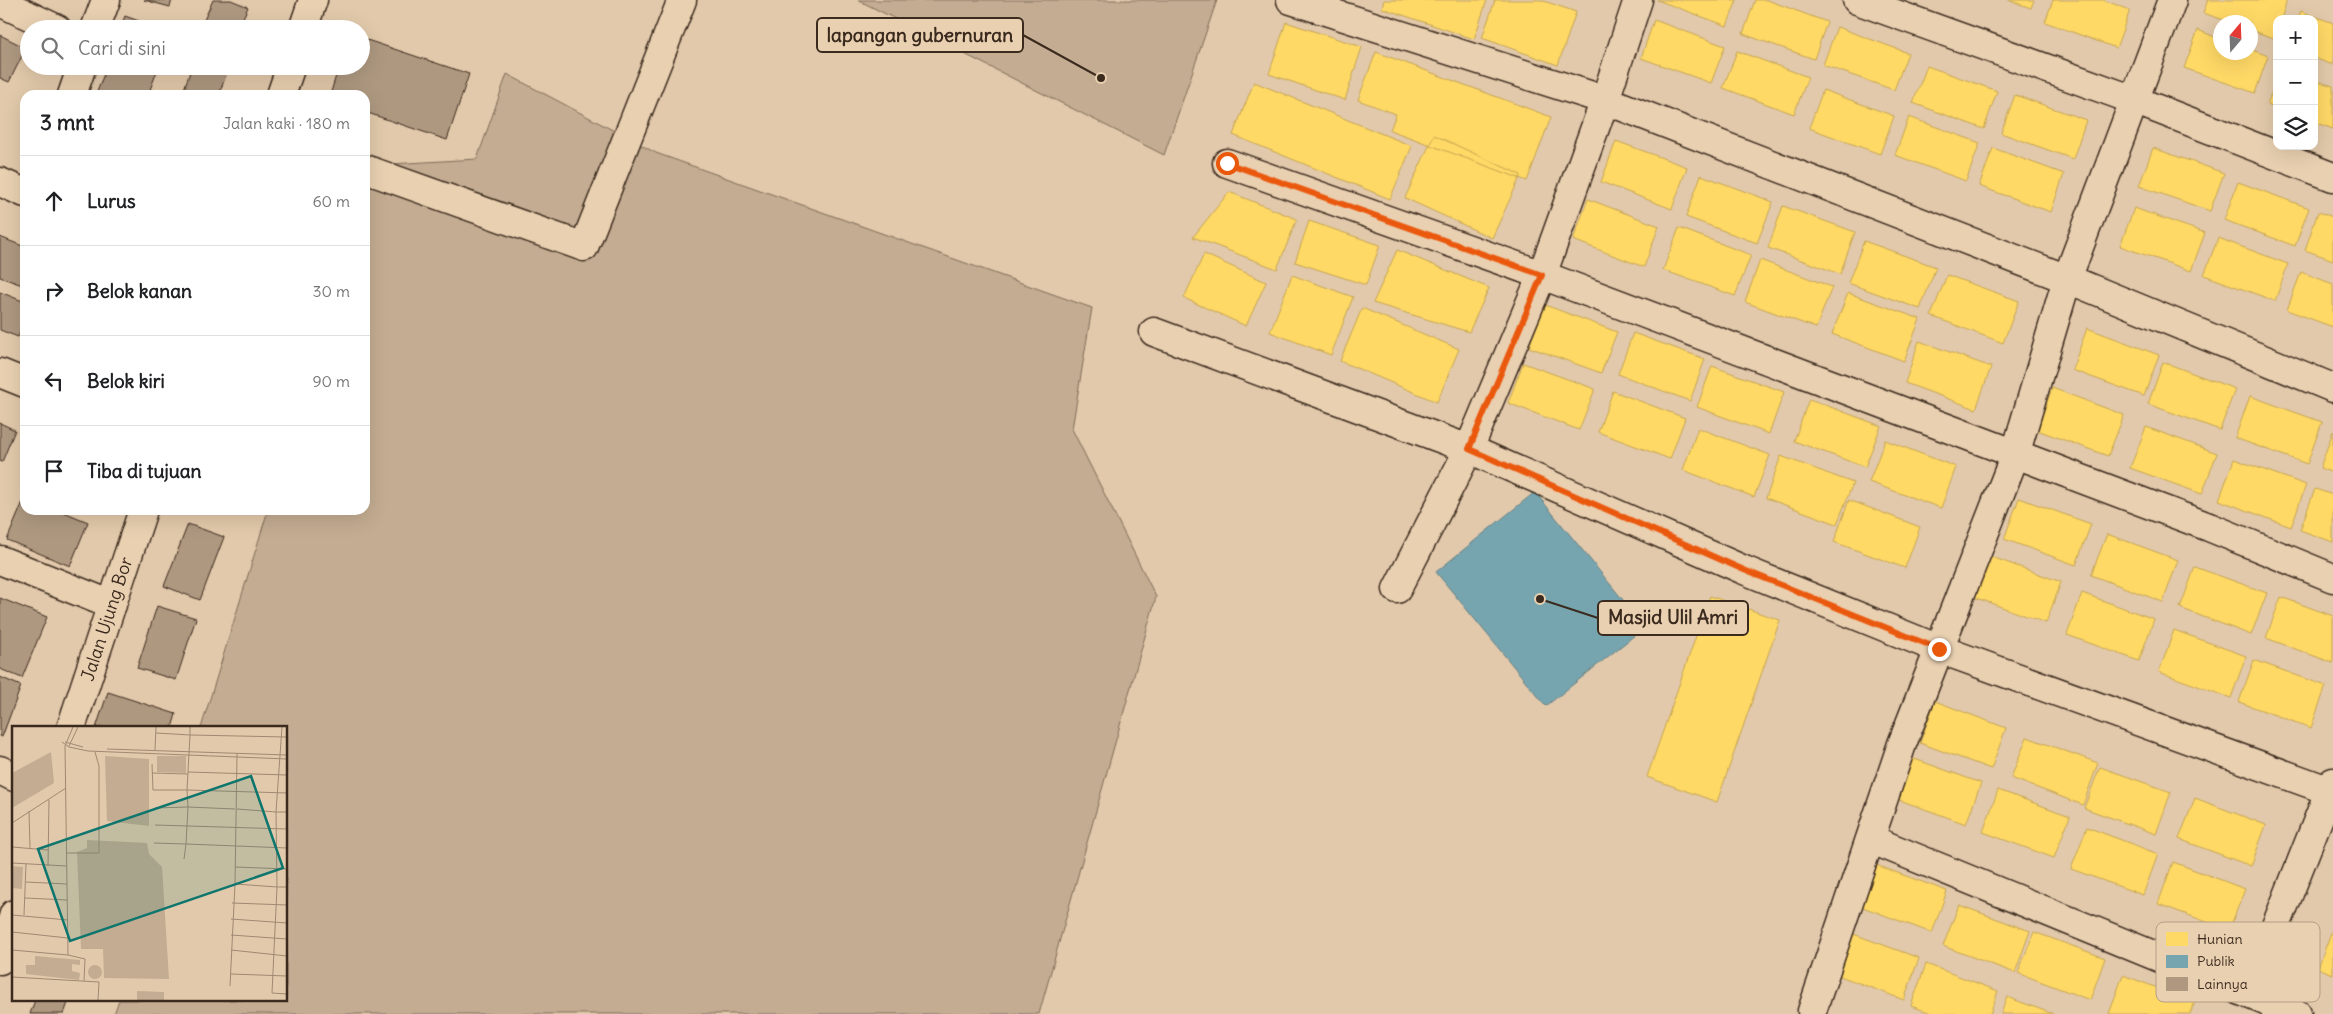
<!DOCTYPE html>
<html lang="id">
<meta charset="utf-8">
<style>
:root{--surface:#fff;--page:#f2f2f2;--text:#202124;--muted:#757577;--line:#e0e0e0}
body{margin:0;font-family:Delius,sans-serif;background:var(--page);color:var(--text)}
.controls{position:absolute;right:15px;top:15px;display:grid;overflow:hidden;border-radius:10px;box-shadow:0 5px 20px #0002}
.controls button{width:45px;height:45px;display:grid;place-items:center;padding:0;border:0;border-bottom:1px solid var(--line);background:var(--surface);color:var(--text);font:25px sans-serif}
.compass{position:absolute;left:2213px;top:15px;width:45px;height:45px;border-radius:50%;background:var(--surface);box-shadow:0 5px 20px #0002;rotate:19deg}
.stop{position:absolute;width:15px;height:15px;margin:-11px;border:4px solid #ea580c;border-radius:50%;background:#fff}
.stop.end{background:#ea580c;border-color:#fff;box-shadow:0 1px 5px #0008}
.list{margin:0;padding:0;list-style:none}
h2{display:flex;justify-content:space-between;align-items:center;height:65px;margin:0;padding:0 20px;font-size:21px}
h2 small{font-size:16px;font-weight:400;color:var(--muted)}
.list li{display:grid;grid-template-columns:32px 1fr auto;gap:15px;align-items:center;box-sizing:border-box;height:90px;padding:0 20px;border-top:1px solid var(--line)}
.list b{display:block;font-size:19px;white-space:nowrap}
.list em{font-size:16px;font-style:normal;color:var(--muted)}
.icon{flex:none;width:28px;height:28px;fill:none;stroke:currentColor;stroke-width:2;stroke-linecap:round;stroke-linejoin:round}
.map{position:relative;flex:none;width:2333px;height:1014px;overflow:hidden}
.search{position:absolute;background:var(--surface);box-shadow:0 5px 20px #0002;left:20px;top:20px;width:350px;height:55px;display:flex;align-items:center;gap:12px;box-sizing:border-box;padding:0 18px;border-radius:28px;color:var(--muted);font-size:19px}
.panel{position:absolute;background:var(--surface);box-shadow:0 5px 20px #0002;left:20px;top:90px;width:350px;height:425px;border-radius:15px}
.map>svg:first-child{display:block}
.green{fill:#c3ac91;stroke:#7f6b58}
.homes{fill:#ffd966;stroke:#c4a450}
.public{fill:#76a5af;stroke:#648084}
.building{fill:#ae9880;stroke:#3b2a1e}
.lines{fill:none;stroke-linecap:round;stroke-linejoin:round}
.minor-casing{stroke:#3b2a1e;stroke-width:31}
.minor{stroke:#e9d0b1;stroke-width:28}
.route{stroke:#ea580c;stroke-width:6}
.labels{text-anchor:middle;stroke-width:5;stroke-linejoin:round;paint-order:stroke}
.street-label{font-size:18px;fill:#3b2a1e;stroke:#e9d0b1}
.inset-road{fill:none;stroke:#9f8973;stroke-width:1}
.view{fill:#0f766e;fill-opacity:0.15;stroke:#0f766e;stroke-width:2.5}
.inset-edge{fill:none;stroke:#3b2a1e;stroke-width:2.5}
.key{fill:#e9d0b1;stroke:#b59e85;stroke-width:1}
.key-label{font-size:14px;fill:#3b2a1e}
.leader{fill:none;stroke:#3b2a1e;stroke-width:2}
.callout-dot{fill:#3b2a1e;stroke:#e9d0b1;stroke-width:2}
.callout{fill:#e9d0b1;stroke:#3b2a1e;stroke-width:2}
.callout-label{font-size:19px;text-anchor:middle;font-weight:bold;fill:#3b2a1e}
</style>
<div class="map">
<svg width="2333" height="1014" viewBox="0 0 2333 1014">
<rect width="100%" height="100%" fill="#e2c9ab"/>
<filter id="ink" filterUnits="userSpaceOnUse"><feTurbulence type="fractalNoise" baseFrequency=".02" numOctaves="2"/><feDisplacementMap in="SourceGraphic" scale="10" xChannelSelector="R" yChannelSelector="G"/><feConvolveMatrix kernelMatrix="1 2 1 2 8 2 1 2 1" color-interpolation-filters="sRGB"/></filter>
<g filter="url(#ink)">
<path class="green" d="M858 0H1217L1164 155Z
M507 74 656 153 1092 308 1072 429 1156 597 1039 1014H114L119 1000H286V728H201L268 510H365V192L373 165 477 159Z"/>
<path class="homes" d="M1384 0H1487L1474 39 1382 8Z
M1495 0H1541L1576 12 1558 65 1482 38Z
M1657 0H1737L1727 26Z
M1755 0H1767L1827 22 1814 59 1743 34Z
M2008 0H2034L2031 8Z
M2053 0H2103L2130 10 2116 48 2045 22Z
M2208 0H2287L2281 19H2277L2274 38 2250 30V22H2230L2203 13Z
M2301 11 2333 23V65L2314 58V19H2298Z
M1654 20 1725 46 1711 83 1641 58Z
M1286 22 1362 47 1345 100 1269 74Z
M1837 27 1908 53 1894 90 1823 65Z
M2198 30 2220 39V52H2250V49L2268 56 2255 93 2184 68Z
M1737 51 1808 77 1794 114 1723 88Z
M1376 52 1551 117 1527 181 1390 130 1396 114 1358 100Z
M1927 66 1997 91 1984 129 1913 103Z
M2277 78V109L2267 105Z
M2314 80 2333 86V129L2314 122Z
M1254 82 1412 146 1390 199 1233 135Z
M1823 90 1894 116 1880 154 1809 128Z
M2015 95 2086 120 2073 159 2001 133Z
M1909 117 1980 143 1966 181 1895 155Z
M1434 135 1521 175 1492 238 1405 198Z
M1616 141 1687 167 1672 209 1601 182Z
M1993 148 2064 174 2051 212 1979 186Z
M2153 148 2224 173 2210 211 2139 186Z
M1701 175 1773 202 1757 243 1686 217Z
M2238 182 2309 208 2295 246 2224 220Z
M1229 192 1297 219 1277 269 1193 237Z
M1588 199 1659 226 1644 267 1573 240Z
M1783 206 1855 232 1840 274 1768 248Z
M2134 208 2205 233 2191 271 2120 246Z
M2318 212 2333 217V260L2305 250Z
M1309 221 1380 245 1366 285 1295 262Z
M1679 228 1751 255 1735 296 1663 270Z
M2218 238 2288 264 2275 301 2204 275Z
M1864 241 1936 267 1920 309 1848 283Z
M1397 250 1489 288 1469 332 1373 303Z
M1204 254 1266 282 1246 326 1184 298Z
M1760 260 1832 287 1816 328 1745 302Z
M2301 272 2333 284V327L2287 310Z
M1292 275 1353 297 1331 355 1270 332Z
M1947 275 2019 301 2003 343 1931 316Z
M1848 293 1920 319 1904 361 1832 334Z
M1545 305 1617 332 1601 373 1529 347Z
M1362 308 1459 349 1437 402 1340 361Z
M2087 328 2159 355 2144 396 2072 370Z
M1633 333 1705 359 1690 401 1618 374Z
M1919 341 1991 367 1976 409 1905 383Z
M2163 362 2235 389 2220 430 2148 404Z
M1523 363 1595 389 1579 430 1508 403Z
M1712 366 1784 392 1769 434 1697 407Z
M2052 388 2124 415 2108 456 2037 430Z
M1613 391 1685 418 1670 459 1598 432Z
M2250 396 2322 422 2307 464 2235 438Z
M1809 399 1881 426 1865 467 1794 441Z
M2146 427 2217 453 2202 494 2130 468Z
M1698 428 1770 455 1754 497 1683 470Z
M2333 431V473L2320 468Z
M1885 440 1956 467 1941 508 1869 482Z
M1781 456 1853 483 1837 524 1766 498Z
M2234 459 2306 485 2291 527 2219 500Z
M2315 489 2333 495V542L2300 530Z
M2019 498 2091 524 2076 565 2004 539Z
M1849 500 1920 527 1905 568 1834 542Z
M2107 534 2178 560 2163 602 2091 575Z
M1989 556 2061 582 2046 623 1974 597Z
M2195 567 2267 593 2251 635 2180 608Z
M2082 593 2154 619 2139 661 2067 635Z
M1710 596 1780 620 1717 802 1647 777Z
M2281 597 2333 616V663L2266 638Z
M2174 630 2246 656 2231 698 2159 672Z
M2254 660 2326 686 2311 728 2239 702Z
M1935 701 2006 728 1991 769 1920 743Z
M2027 737 2098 763 2083 805 2011 778Z
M1909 757 1981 783 1966 824 1894 798Z
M2100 767 2171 792 2156 834 2084 808Z
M1998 790 2070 816 2054 858 1983 832Z
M2195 798 2266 825 2251 866 2179 839Z
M2087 827 2158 854 2143 895 2071 869Z
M2173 862 2245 889 2229 930 2158 904Z
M1876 865 1947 891 1932 933 1860 906Z
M1959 905 2030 931 2015 973 1943 946Z
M2333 927V974L2318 968Z
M1848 932 1919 958 1904 1000 1832 973Z
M2034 932 2105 958 2090 1000 2018 973Z
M1926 964 1998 991 1990 1014H1934L1911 1006Z
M2123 975 2195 1002 2190 1014H2109Z
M2007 997 2053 1014H2001Z"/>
<path class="public" d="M1535 492 1645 627 1546 706 1436 572Z"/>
<path class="building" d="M144 0H172L170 7Z
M213 0H231L248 7 238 29H200Z
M125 16 161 29H120Z
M0 35 26 48 9 82 0 78Z
M361 38 469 74 447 140 365 112V95H330L339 66H361Z
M107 66H159L148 95H105L97 92Z
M192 66H229L219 95H182Z
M0 237 25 247V286L0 277Z
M0 292 25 302V322L18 337 0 330Z
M0 423 15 430 2 462 0 461Z
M25 497V510H59L88 522 70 566 7 540Z
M188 524 224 537 200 600 164 586Z
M0 598 47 617 22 678 0 669Z
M157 606 196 618 176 680 137 668Z
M0 677 21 686 2 737 0 736Z
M108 692 176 714 172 728H96Z
M35 1000H69L64 1014H30Z"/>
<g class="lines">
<defs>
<path id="minor" d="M1291 0 1605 100 1542 275 1469 449 1744 570 1939 649 2333 792
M1638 0 1605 100 2067 279
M1857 0 2134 100 2333 177
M0 2 57 29
M95 29 106 0
M303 29 313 0
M72 95 82 66
M281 95 291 66
M1227 163 1542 275 2209 527 2333 578
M365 169 584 247 682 0
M0 182 25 193
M2080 284 2333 388
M1154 332 1469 449 1397 589
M0 373 25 383
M0 560 112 605
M71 728 143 510
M0 770 14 777
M1870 839 2297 1014
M0 960 14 914
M1812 1011 1902 744 2015 455 2067 279 2172 0
M2276 1014 2279 1008 2276 926 2333 782"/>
</defs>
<use href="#minor" class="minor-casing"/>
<use href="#minor" class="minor"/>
</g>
</g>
<g class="lines" filter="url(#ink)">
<path class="route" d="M1227 163 1542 275 1469 449 1744 570 1939 649"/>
</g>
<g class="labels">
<g class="street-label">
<text transform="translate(107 619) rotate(-72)" y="6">Jalan Ujung Bor</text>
</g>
</g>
<g transform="translate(12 726)">
<rect width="275" height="275" fill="#e2c9ab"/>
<path d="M39 26 42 57 0 82V47ZM93 30 137 33V100L95 95ZM145 30H174V47L145 46ZM75 114 135 117 137 128 150 141 157 253 92 252 91 223H69L65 126 75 122ZM0 140 11 141 10 163 0 162ZM23 230 68 234V239L60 238V245L68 247 67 254 14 248V239H23ZM76 246a7 7 0 1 1 14 0a7 7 0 1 1-14 0ZM125 265 152 266V274H125Z" fill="#c3ac91"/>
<path class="inset-road" d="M61 1 53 20 56 229 73 233 72 255M178 1V9L275 11M270 1 264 86H275M144 7 178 9 175 64 275 67M50 16 57 21 76 25 275 33M53 16 71 21M57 20 66 1M95 23 275 29M143 24 144 1M140 38 141 64H175L176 81 223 83M176 46 275 49M140 47 176 48M143 82 176 81 174 118 275 122M17 85 18 122M0 97 54 62M143 99 275 103M142 117 174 118 172 133M0 121 36 124M55 127H87V40L83 26M0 137 55 140M36 140 37 74M223 141 275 143M14 156 55 158M223 158 225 28M275 161H265L260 267 275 268M13 172 55 174M220 177 275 179M0 189 56 194M12 189 14 138M219 193 275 197M0 206 56 212M219 209 275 213M0 224 56 229M219 224 275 230M219 248 275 250M0 251 87 256 86 274M218 260 223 158 265 161 264 86 225 83"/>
<path class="view" d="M239 50 271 142 58 215 26 123Z"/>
<rect width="275" height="275" class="inset-edge"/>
</g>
<rect x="2156" y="922" width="164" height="80" rx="8" class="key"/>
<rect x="2166" y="932" width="22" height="14" fill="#ffd966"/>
<rect x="2166" y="955" width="22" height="13" fill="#76a5af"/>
<rect x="2166" y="977" width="22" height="14" fill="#ae9880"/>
<g class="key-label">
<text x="2197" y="944">Hunian</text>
<text x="2197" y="966">Publik</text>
<text x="2197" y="989">Lainnya</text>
</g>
<path class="leader" d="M1101 78L1023 35M1540 599L1598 618"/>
<g class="callout-dot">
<circle cx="1101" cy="78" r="5"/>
<circle cx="1540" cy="599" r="5"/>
</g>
<g class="callout">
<rect x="817" y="18" width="206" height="34" rx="5"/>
<rect x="1598" y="601" width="150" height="34" rx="5"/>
</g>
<g class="callout-label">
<text x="920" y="42">lapangan gubernuran</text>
<text x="1673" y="624">Masjid Ulil Amri</text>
</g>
</svg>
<div class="controls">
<button>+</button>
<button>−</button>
<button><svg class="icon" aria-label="layers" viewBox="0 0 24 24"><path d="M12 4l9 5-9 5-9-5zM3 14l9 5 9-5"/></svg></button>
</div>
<svg class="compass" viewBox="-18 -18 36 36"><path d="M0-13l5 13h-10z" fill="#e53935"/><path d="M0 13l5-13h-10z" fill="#757577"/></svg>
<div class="stop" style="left:1227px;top:163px"></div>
<div class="stop end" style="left:1939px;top:649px"></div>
<div class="search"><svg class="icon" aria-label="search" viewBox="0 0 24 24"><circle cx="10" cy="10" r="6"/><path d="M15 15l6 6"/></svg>Cari di sini</div>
<section class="panel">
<h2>3 mnt<small>Jalan kaki · 180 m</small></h2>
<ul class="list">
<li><svg class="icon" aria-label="ahead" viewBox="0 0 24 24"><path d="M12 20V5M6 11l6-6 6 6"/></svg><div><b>Lurus</b></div><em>60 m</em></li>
<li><svg class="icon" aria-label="right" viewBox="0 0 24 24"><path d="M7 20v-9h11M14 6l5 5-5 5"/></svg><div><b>Belok kanan</b></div><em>30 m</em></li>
<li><svg class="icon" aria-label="left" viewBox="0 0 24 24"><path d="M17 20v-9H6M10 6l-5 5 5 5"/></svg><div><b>Belok kiri</b></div><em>90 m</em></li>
<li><svg class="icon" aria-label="arrive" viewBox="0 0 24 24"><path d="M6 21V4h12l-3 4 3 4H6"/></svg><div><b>Tiba di tujuan</b></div></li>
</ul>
</section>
</div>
